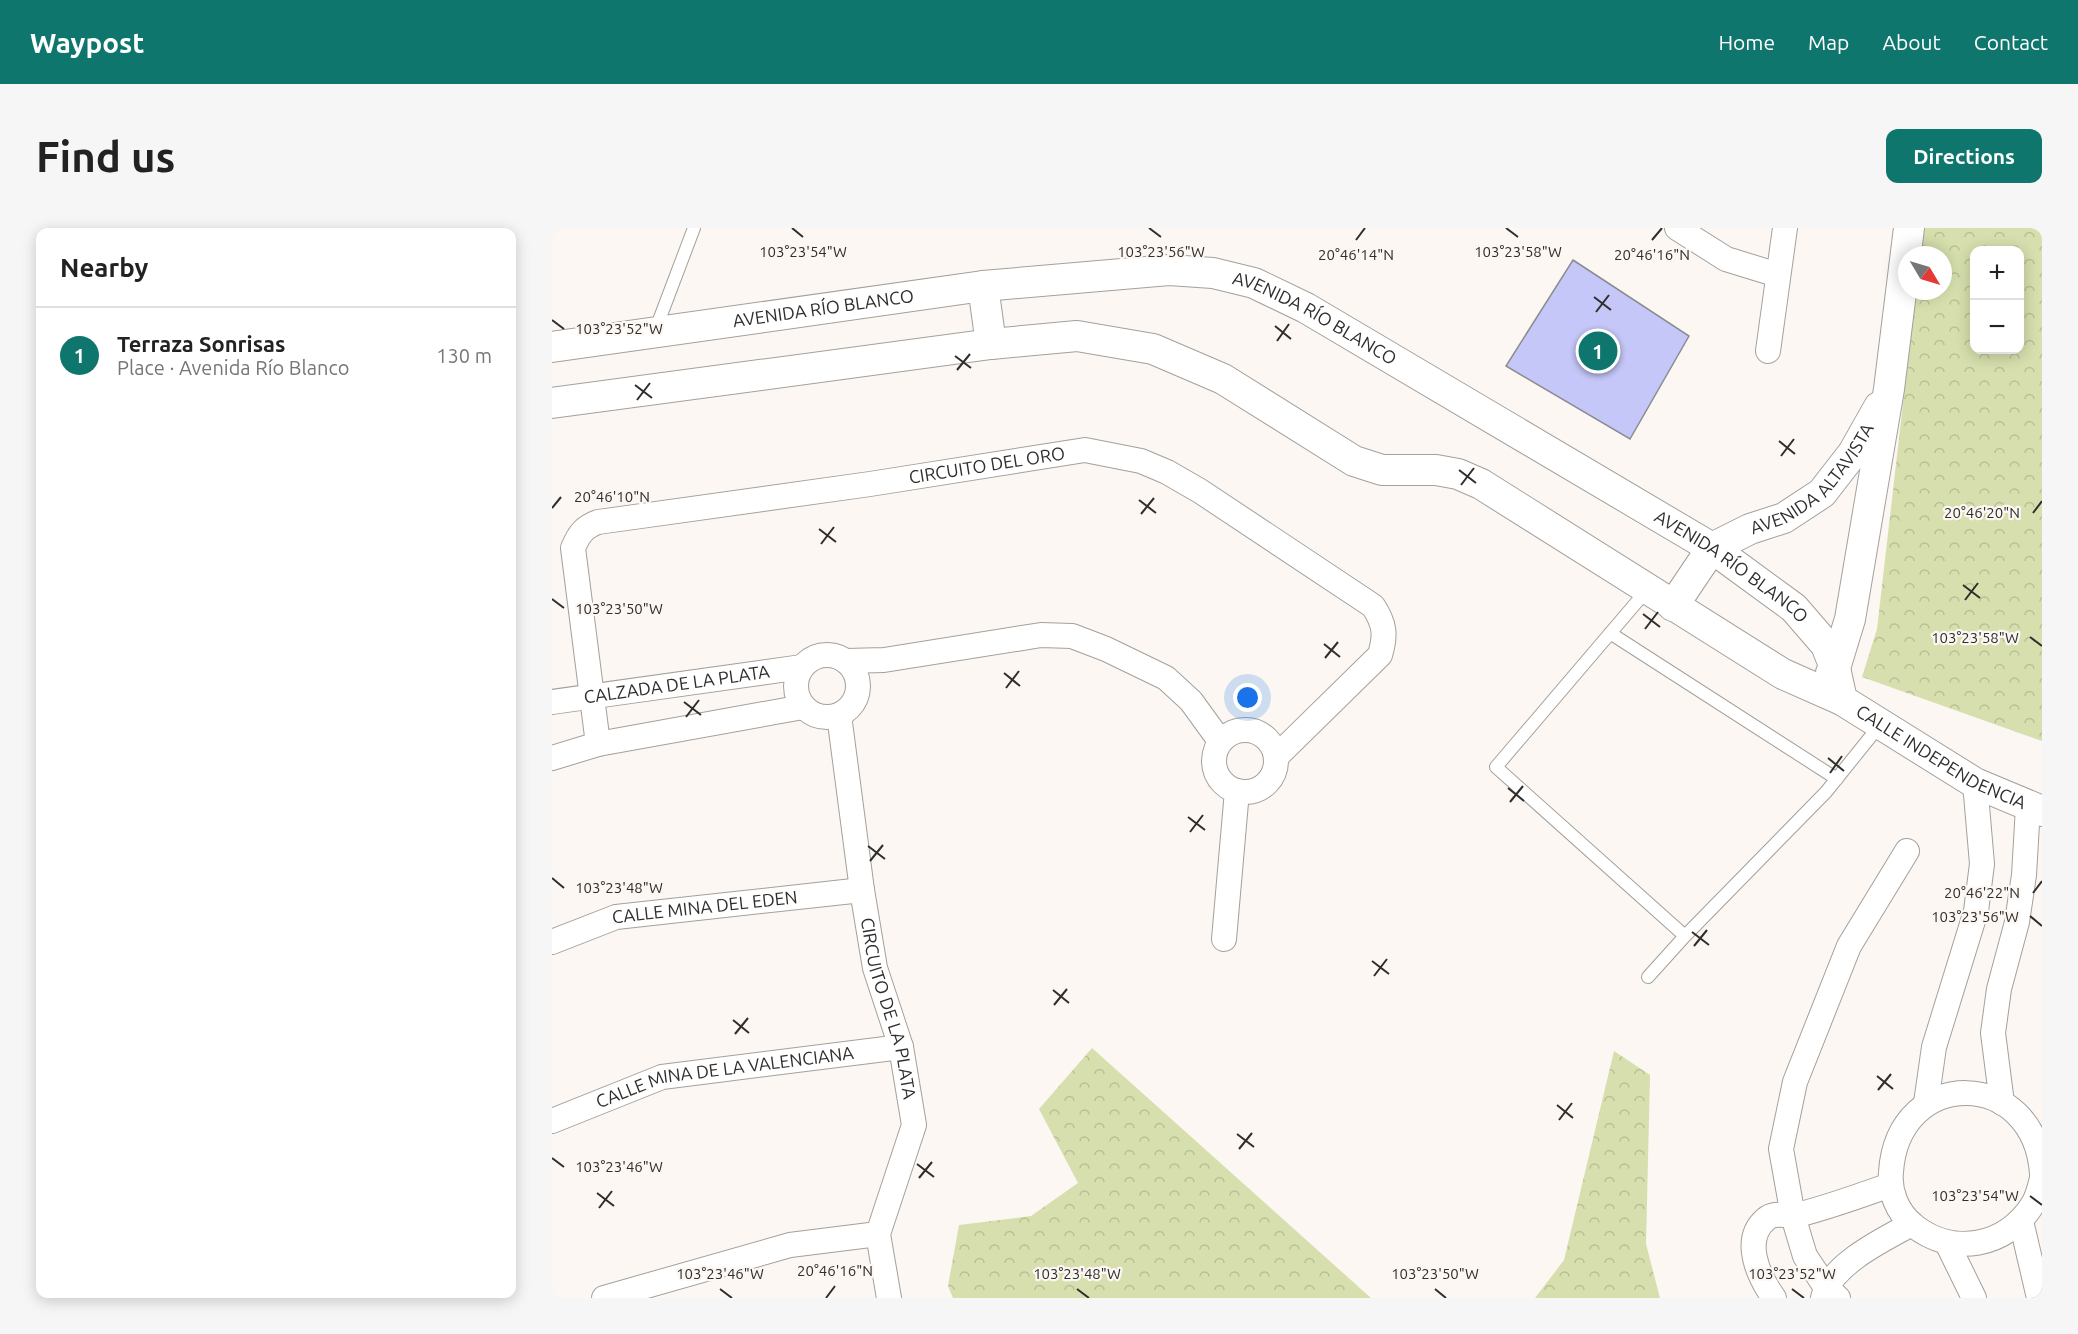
<!DOCTYPE html>
<meta charset="utf-8">
<style>
:root{--surface:#fff;--page:#f6f6f6;--text:#222;--muted:#767676;--line:#e0e0e0;--accent:#0f766e}
body{margin:0;font-family:Ubuntu,sans-serif;background:var(--page);color:var(--text)}
.controls{position:absolute;right:18px;top:18px;display:grid;overflow:hidden;border-radius:12px;box-shadow:0 3px 15px #0003}
.controls button{width:54px;height:54px;display:grid;place-items:center;padding:0;border:0;border-bottom:2px solid var(--line);background:var(--surface);color:var(--text);font:30px sans-serif}
.compass{position:absolute;left:1346px;top:18px;width:54px;height:54px;border-radius:50%;background:var(--surface);box-shadow:0 3px 15px #0003;rotate:128deg}
.you{position:absolute;left:696px;top:470px;width:21px;height:21px;margin:-15px;border:4px solid #fff;border-radius:50%;background:#1a73e8;box-shadow:0 0 0 9px #1a73e833}
.badge{display:grid;place-items:center;width:39px;height:39px;border-radius:50%;background:var(--accent);color:#fff;font-size:20px;font-weight:700}
.pin{position:absolute;translate:-50% -50%;border:3px solid #fff;box-shadow:0 2px 6px #0006}
.list{margin:0;padding:0;list-style:none}
h2{display:flex;justify-content:space-between;align-items:center;height:78px;margin:0;padding:0 24px;font-size:26px}
h2 small{font-size:20px;font-weight:400;color:var(--muted)}
.list li{display:grid;grid-template-columns:39px 1fr auto;gap:18px;align-items:center;box-sizing:border-box;height:96px;padding:0 24px;border-top:2px solid var(--line)}
.list b{display:block;font-size:22px;white-space:nowrap}
.list p{margin:0;font-size:20px;white-space:nowrap;color:var(--muted)}
.list em{font-size:20px;font-style:normal;color:var(--muted)}
.map{position:relative;flex:none;width:1490px;height:1070px;overflow:hidden;border-radius:12px}
header{display:flex;align-items:center;gap:36px;box-sizing:border-box;height:84px;padding:0 30px;background:var(--accent);color:#fff}
header strong{font-size:28px}
nav{display:flex;gap:33px;margin-inline-start:auto;font-size:21px}
.intro{display:flex;align-items:center;justify-content:space-between;box-sizing:border-box;height:144px;padding:0 36px}
h1{margin:0;font-size:42px}
.button{padding:15px 27px;border-radius:12px;background:var(--accent);color:#fff;font-size:21px;font-weight:700}
main{display:flex;gap:36px;padding:0 36px}
aside{flex:1;background:var(--surface);border-radius:12px;box-shadow:0 3px 15px #0003}
.map>svg:first-child{display:block}
.forest{fill:url(#forest-crowns);fill-rule:evenodd}
.building{fill:#c4c7f7;stroke:#8b8c91;stroke-width:1.5}
.lines{fill:none;stroke-linecap:round;stroke-linejoin:round}
.service-casing{stroke:#a4a09b;stroke-width:14}
.minor-casing{stroke:#a4a09b;stroke-width:26}
.tertiary-casing{stroke:#a4a09b;stroke-width:32}
.service{stroke:#fff;stroke-width:12}
.minor{stroke:#fff;stroke-width:24}
.tertiary{stroke:#fff;stroke-width:30}
.ticks{fill:none;stroke:#302e2c;stroke-width:2}
.labels{text-anchor:middle;stroke-width:4.5;stroke-linejoin:round;paint-order:stroke}
.street-label{font-size:18px;fill:#302e2c;stroke:#fcf7f2}
.ticks-label{font-size:15px;text-anchor:middle;fill:#302e2c;stroke:#fcf7f2;stroke-width:4.5;stroke-linejoin:round;paint-order:stroke}
</style>
<header>
<strong>Waypost</strong>
<nav><a>Home</a><a>Map</a><a>About</a><a>Contact</a></nav>
</header>
<div class="intro"><h1>Find us</h1><a class="button">Directions</a></div>
<main>
<aside>
<h2>Nearby<small></small></h2>
<ul class="list">
<li><span class="badge">1</span><div><b>Terraza Sonrisas</b><p>Place · Avenida Río Blanco</p></div><em>130 m</em></li>
</ul>
</aside>
<div class="map">
<svg width="1490" height="1070" viewBox="0 0 1490 1070">
<defs>
<pattern id="forest-crowns" width="20" height="18" patternUnits="userSpaceOnUse" patternTransform="scale(1.5)"><rect width="20" height="18" fill="#d6dfad"/><path d="M2 6a3 3 0 1 1 6 0M12 15a3 3 0 1 1 6 0" fill="none" stroke="#b8c095"/></pattern>
</defs>
<rect width="100%" height="100%" fill="#fcf7f2"/>
<path class="forest" d="M1373 0H1490V513L1310 449 1325 401 1364 63H1391V27H1369ZM1422 22H1468V122H1422Z
M540 820 819 1070H401L396 1058 407 997 479 988 526 955 487 881Z
M1062 823 1098 847 1094 1016 1108 1070H983L1012 1032Z"/>
<path class="building" d="M1021 32 1137 108 1078 211 954 138Z"/>
<g class="lines">
<defs>
<path id="service" d="M103 103 142 0
M1095 362 944 539 1133 708 1274 564 1328 497
M1058 405 1285 551
M1096 749 1133 708"/>
<g id="minor">
<path d="M1125 0 1174 31 1226 47"/>
<path d="M1216 123 1233 0"/>
<circle cx="275" cy="458" r="31"/>
<path d="M294 433 332 432 489 407 520 408 554 421 614 450 639 473 668 513"/>
<path id="s1" d="M0 474 250 439"/>
<path id="s2" d="M287 487 310 662 323 740 349 819 362 897 326 1006 337 1070"/>
<circle cx="693" cy="533" r="31"/>
<path id="s3" d="M46 516 21 320C27 306 32 299 46 294L318 256 533 222 589 233 615 244 648 263 821 378C833 396 834 407 828 427L724 529"/>
<path d="M0 530 46 516 251 479"/>
<path d="M672 711 685 563"/>
<path id="s4" d="M0 714 64 689 310 662"/>
<path d="M1374 875 1382 819 1424 683 1430 636 1423 555"/>
<path d="M1450 875 1441 805 1447 761 1465 694 1472 647 1476 579"/>
<path id="s5" d="M0 893 110 849 349 819"/>
<path d="M1490 946C1483 839 1346 838 1339 944 1337 963 1345 984 1361 997 1400 1029 1455 1019 1481 976 1486 968 1488 958 1490 950"/>
<path d="M1469 993 1487 1070"/>
<path d="M1395 1015 1422 1070"/>
<path d="M52 1070 238 1017 326 1006"/>
<path d="M1222 1070C1207 1049 1189 1012 1214 991 1223 983 1235 989 1245 987 1277 979 1307 968 1338 957"/>
<path d="M1271 1070C1278 1037 1332 1011 1360 996"/>
<path d="M1286 1070 1273 1058 1253 1028 1241 988 1229 921 1243 854 1297 718 1355 623"/>
</g>
<g id="tertiary">
<path d="M431 58 439 116"/>
<path id="s6" d="M0 119 431 58 617 42 661 45 702 55 754 80 1160 320 1242 380 1274 417 1283 440 1290 472"/>
<path id="s7" d="M0 175 439 116 525 108 601 121 671 151 802 233 830 242H884L906 246 929 256 1231 446 1290 472 1423 555 1490 583"/>
<path id="s8" d="M1121 378 1160 320 1198 301 1232 290 1270 265 1301 225 1327 179"/>
<path d="M1279 445 1283 440 1298 391 1337 161 1357 0"/>
</g>
</defs>
<use href="#service" class="service-casing"/>
<use href="#minor" class="minor-casing"/>
<use href="#tertiary" class="tertiary-casing"/>
<use href="#service" class="service"/>
<use href="#minor" class="minor"/>
<use href="#tertiary" class="tertiary"/>
</g>
<path class="ticks" d="M240 0 251 9M597 0 609 9M954 0 966 9M804 12 813 0M1100 12 1110 0M1042 69 1059 82M1044 84 1057 67M0 92 12 101M723 98 739 111M725 113 737 96M403 128 419 140M405 142 418 126M83 157 100 170M85 172 98 155M1227 213 1243 226M1229 228 1242 211M907 242 924 255M909 257 922 240M587 272 604 285M0 280 9 269M1481 285 1490 273M589 286 602 270M267 301 284 314M269 316 282 299M1411 357 1428 370M0 371 12 380M1413 372 1426 355M1091 386 1108 399M1093 401 1106 384M1478 409 1490 418M772 416 788 429M773 430 786 414M452 445 468 458M454 460 467 443M132 474 149 487M134 489 147 472M1276 530 1292 543M1278 545 1290 528M956 560 972 573M958 574 971 558M636 589 653 602M638 604 651 587M316 618 333 631M318 633 331 617M0 650 12 660M1481 665 1490 653M1478 688 1490 698M1140 704 1157 717M1142 718 1155 702M820 733 837 746M822 748 835 731M501 762 517 775M502 777 515 761M181 792 197 805M183 806 196 790M1325 848 1341 861M1326 862 1339 846M1005 877 1021 890M1007 892 1020 875M685 906 702 919M687 921 700 905M0 930 12 939M365 936 382 949M367 950 380 934M45 965 62 978M1478 968 1490 977M47 980 60 963M168 1061 180 1070M525 1061 537 1070M883 1061 894 1070M1240 1061 1252 1070M274 1070 283 1058"/>
<g class="labels">
<g class="street-label">
<text dy="6" stroke="none"><textPath href="#s6" startOffset="274">AVENIDA RÍO BLANCO</textPath></text>
<text dy="6" stroke="none"><textPath href="#s6" startOffset="778">AVENIDA RÍO BLANCO</textPath></text>
<text dy="6" stroke="none"><textPath href="#s3" startOffset="628">CIRCUITO DEL ORO</textPath></text>
<text dy="6" stroke="none"><textPath href="#s8" startOffset="195">AVENIDA ALTAVISTA</textPath></text>
<text dy="6" stroke="none"><textPath href="#s6" startOffset="1264">AVENIDA RÍO BLANCO</textPath></text>
<text dy="6" stroke="none"><textPath href="#s1" startOffset="126">CALZADA DE LA PLATA</textPath></text>
<text dy="6" stroke="none"><textPath href="#s7" startOffset="1504">CALLE INDEPENDENCIA</textPath></text>
<text dy="6" stroke="none"><textPath href="#s4" startOffset="158">CALLE MINA DEL EDEN</textPath></text>
<text dy="6" stroke="none"><textPath href="#s2" startOffset="298">CIRCUITO DE LA PLATA</textPath></text>
<text dy="6" stroke="none"><textPath href="#s5" startOffset="180">CALLE MINA DE LA VALENCIANA</textPath></text>
</g>
</g>
<g class="ticks-label">
<text x="251" y="29">103°23'54"W</text>
<text x="609" y="29">103°23'56"W</text>
<text x="966" y="29">103°23'58"W</text>
<text x="804" y="32">20°46'14"N</text>
<text x="1100" y="32">20°46'16"N</text>
<text x="67" y="106">103°23'52"W</text>
<text x="60" y="274">20°46'10"N</text>
<text x="1430" y="290">20°46'20"N</text>
<text x="67" y="386">103°23'50"W</text>
<text x="1423" y="415">103°23'58"W</text>
<text x="67" y="665">103°23'48"W</text>
<text x="1430" y="670">20°46'22"N</text>
<text x="1423" y="694">103°23'56"W</text>
<text x="67" y="944">103°23'46"W</text>
<text x="1423" y="973">103°23'54"W</text>
<text x="283" y="1048">20°46'16"N</text>
<text x="168" y="1051">103°23'46"W</text>
<text x="525" y="1051">103°23'48"W</text>
<text x="883" y="1051">103°23'50"W</text>
<text x="1240" y="1051">103°23'52"W</text>
</g>
</svg>
<div class="controls">
<button>+</button>
<button>−</button>
</div>
<svg class="compass" viewBox="-18 -18 36 36"><path d="M0-13l5 13h-10z" fill="#e53935"/><path d="M0 13l5-13h-10z" fill="#767676"/></svg>
<div class="you"></div>
<div class="pin badge" style="left:1046px;top:123px">1</div>
</div>
</main>
